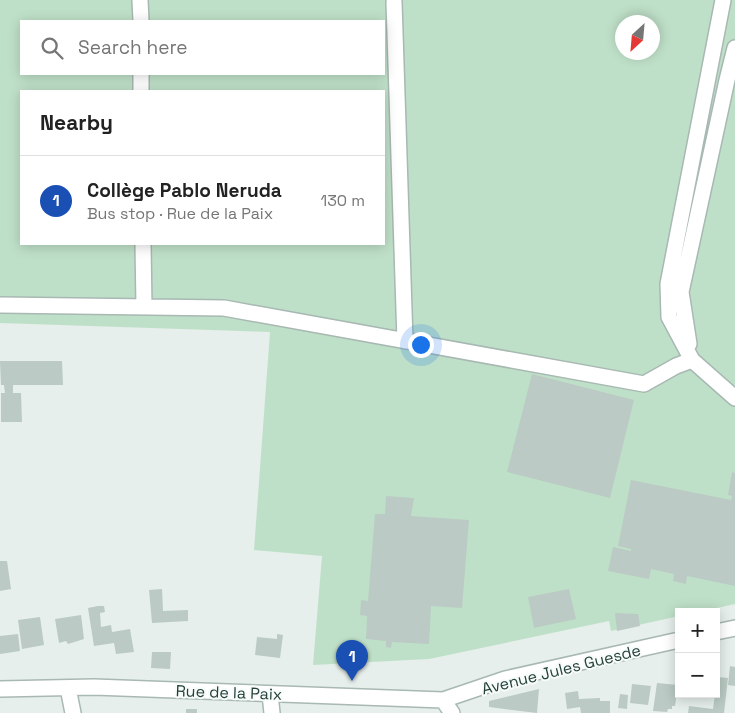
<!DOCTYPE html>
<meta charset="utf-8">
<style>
:root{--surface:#fff;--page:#f6f6f6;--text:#222;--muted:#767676;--line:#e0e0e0;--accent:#804e3d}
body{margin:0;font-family:"Space Grotesk",sans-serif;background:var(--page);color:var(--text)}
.controls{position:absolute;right:15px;bottom:15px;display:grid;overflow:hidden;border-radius:0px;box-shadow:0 2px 12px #0003}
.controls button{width:45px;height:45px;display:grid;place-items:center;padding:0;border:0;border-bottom:1px solid var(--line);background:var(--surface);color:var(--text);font:25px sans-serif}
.compass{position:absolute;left:615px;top:15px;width:45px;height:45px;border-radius:50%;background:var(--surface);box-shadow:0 2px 12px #0003;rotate:206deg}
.you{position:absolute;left:420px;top:344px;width:18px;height:18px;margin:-12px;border:4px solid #fff;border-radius:50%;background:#1a73e8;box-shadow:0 0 0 8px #1a73e833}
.badge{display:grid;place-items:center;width:32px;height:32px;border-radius:50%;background:var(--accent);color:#fff;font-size:16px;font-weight:700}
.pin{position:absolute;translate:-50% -41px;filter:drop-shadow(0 1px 2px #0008)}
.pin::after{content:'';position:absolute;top:26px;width:18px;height:15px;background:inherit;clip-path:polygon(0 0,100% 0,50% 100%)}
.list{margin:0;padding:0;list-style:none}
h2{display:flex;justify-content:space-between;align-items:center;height:65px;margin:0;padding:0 20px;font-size:21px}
h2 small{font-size:16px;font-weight:400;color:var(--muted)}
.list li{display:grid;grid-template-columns:32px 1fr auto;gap:15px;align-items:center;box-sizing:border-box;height:90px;padding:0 20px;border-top:1px solid var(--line)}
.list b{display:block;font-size:19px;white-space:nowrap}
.list p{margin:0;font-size:16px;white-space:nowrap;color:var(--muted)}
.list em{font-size:16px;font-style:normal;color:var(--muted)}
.icon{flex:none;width:28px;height:28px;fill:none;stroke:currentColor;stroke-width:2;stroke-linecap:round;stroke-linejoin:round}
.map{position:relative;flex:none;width:735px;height:713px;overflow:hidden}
.search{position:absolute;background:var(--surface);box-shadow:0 2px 12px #0003;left:20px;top:20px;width:365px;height:55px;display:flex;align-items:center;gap:12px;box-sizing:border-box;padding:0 18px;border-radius:0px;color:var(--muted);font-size:19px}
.panel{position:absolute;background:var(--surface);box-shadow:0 2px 12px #0003;left:20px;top:90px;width:365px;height:155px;border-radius:0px}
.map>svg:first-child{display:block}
.green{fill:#bfe0c8;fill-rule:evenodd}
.building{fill:#bbcac4}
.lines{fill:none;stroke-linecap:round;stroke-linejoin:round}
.minor-casing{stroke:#a8b8b2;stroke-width:18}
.minor{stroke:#fff;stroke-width:15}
.labels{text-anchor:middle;stroke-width:4;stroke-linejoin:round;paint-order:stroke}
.street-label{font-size:16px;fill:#24423a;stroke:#f7fbf9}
</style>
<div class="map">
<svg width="735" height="713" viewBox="0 0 735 713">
<rect width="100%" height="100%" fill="#e6efeb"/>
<path class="green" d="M0 0H735V604L699 612H679V616L611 631 609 621 429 659 313 665 322 556 254 550 270 332 0 323ZM21 21H384V74H21ZM622 22H652V52H622ZM21 91H384V244H21Z"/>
<path class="building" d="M0 361H62L63 385H13V393H21L22 422H1V393H5L4 385H1Z
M532 374 634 400 610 498 507 472Z
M732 472 735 473V586L687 576 686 584 673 581 674 574 651 569 649 579 608 571 613 547 631 551V549L618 546 631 480 731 500 732 496 728 495Z
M386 496 414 498 411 516 469 520 462 608 431 606 429 644 392 642 391 648 386 647V641L366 639 367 616 360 615 361 600 368 601 375 514H385Z
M0 561H7L11 589 0 591Z
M162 589 163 611 188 610V621L152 623 149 590Z
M569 589 576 619 534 628 528 597Z
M98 606H104L105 612 100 613 101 627 111 625 112 632 130 629 134 652 116 654 114 643 94 646 88 608Z
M615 613 638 614 640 626 617 631Z
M81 615 84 639 68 644 66 641 59 643 55 619Z
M40 617 44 645 22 649 18 620Z
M18 634 20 651 0 654V636Z
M277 634 283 635 280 658 255 655 257 637 277 639Z
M152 652H171L170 669 151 668Z
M730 666 735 667V686L728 685Z
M717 677 728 678 724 713H688L689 706 713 709 715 694H716Z
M657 683 678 685 675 706H672V709H668L667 712 653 711Z
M632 684 651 686 648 705 630 703Z
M539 689 537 713 489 707V701Z
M578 691 579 699 600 698V701H610V713H581L580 707 567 709 565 693Z
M620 694 628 695 627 709 618 708Z
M186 709H197V713H186Z"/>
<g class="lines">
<defs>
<path id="minor" d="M140 0 141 21
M723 0 668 284 669 317 692 360 735 398
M394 2 405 341
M141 74V91
M143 244 144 307
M0 305 224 308 644 384 676 366 692 360
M689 344 681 292 727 80 735 48
M716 632 735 628
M68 688 73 713
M0 689 94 687 443 700 505 679 679 640
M270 694 272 713
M443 700 452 713"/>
</defs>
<use href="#minor" class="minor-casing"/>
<use href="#minor" class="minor"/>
</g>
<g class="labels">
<g class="street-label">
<text transform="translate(561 669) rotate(-14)" y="6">Avenue Jules Guesde</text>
<text transform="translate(229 692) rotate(2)" y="6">Rue de la Paix</text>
</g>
</g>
</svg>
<div class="controls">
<button>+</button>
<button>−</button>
</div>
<svg class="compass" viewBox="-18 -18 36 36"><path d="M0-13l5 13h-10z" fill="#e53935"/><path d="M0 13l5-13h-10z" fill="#767676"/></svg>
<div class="you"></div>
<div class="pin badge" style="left:352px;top:681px;background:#1a4fb4">1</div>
<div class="search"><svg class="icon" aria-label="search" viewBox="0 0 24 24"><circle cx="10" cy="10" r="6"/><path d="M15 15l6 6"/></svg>Search here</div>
<section class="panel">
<h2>Nearby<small></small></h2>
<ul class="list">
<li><span class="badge" style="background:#1a4fb4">1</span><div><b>Collège Pablo Neruda</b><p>Bus stop · Rue de la Paix</p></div><em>130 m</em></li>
</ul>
</section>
</div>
